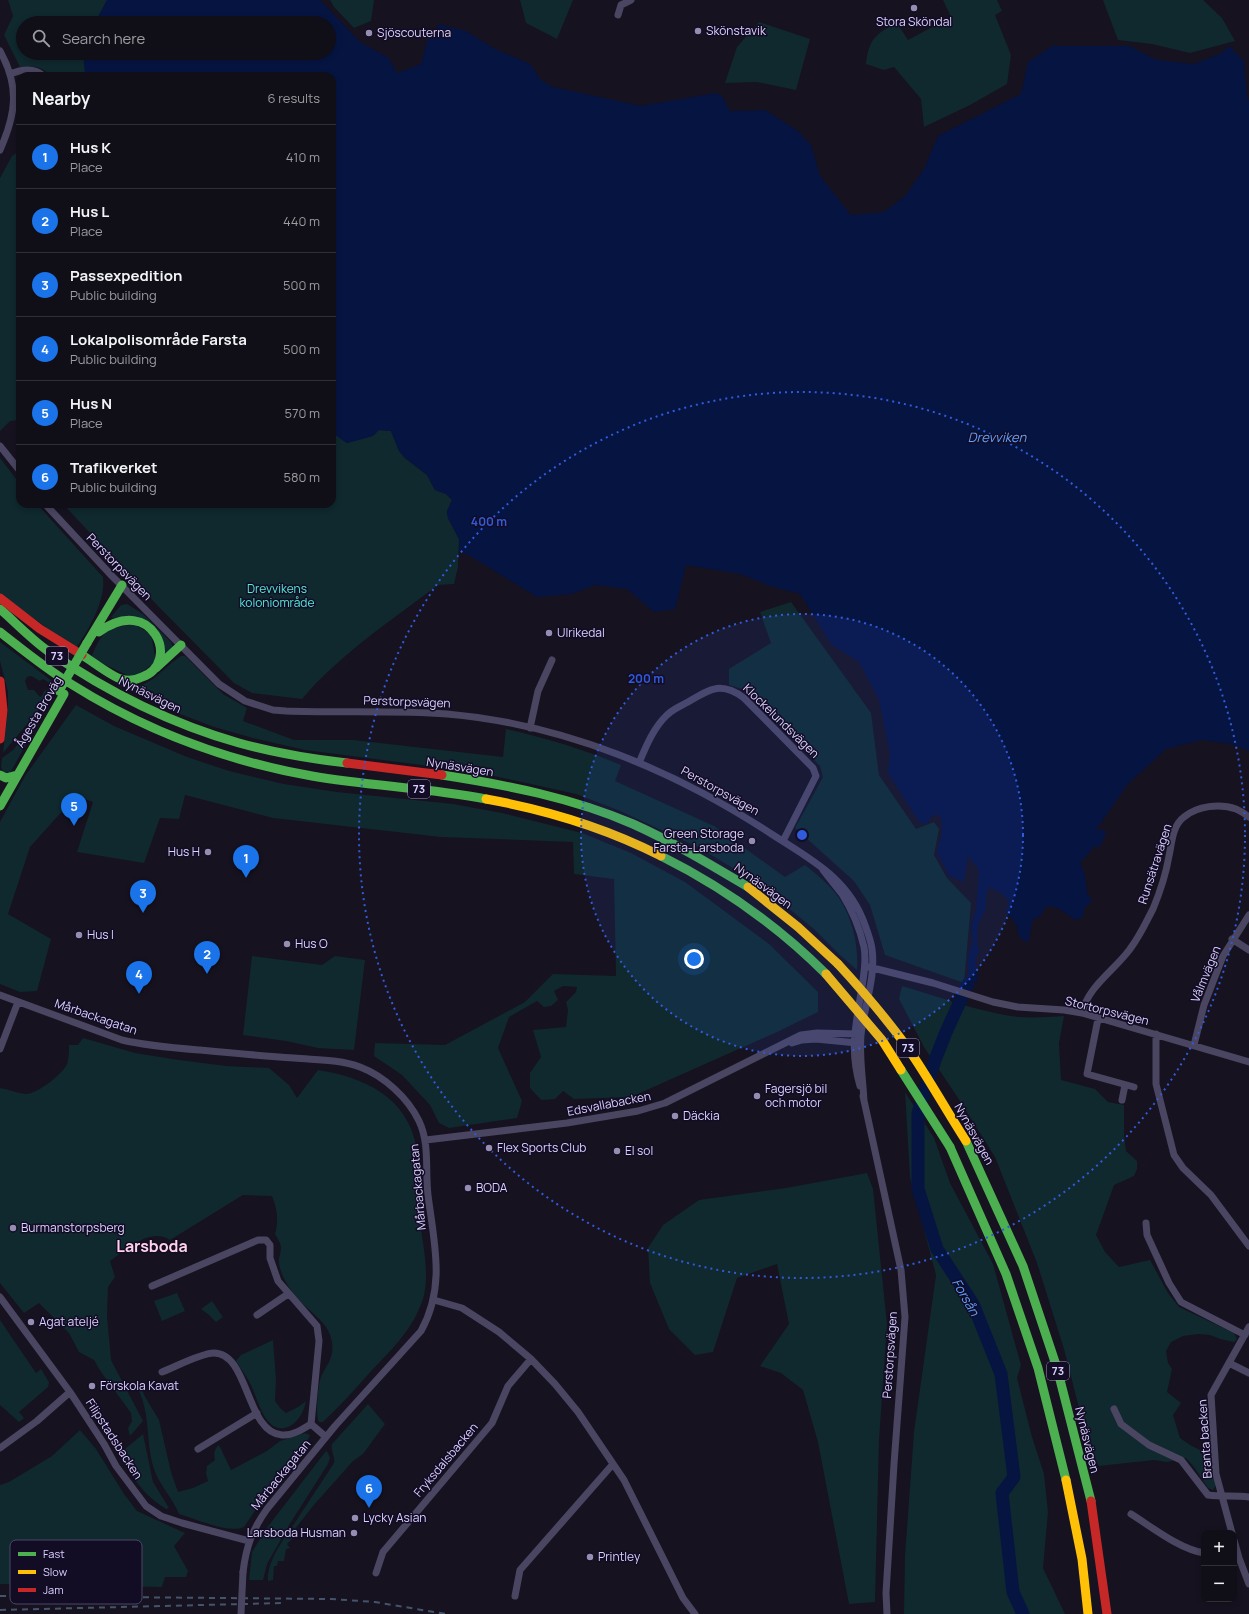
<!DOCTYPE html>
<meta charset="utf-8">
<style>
:root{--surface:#100e17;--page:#1e1c24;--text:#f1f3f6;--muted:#9c9ca1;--line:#302e36;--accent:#1a73e8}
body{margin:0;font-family:Manrope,sans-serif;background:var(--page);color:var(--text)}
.controls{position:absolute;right:12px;bottom:12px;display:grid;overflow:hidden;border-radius:8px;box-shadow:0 2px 6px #0003}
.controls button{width:36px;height:36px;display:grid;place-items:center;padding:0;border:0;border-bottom:1px solid var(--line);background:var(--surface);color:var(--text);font:20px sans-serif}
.you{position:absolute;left:694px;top:959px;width:14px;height:14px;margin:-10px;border:3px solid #fff;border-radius:50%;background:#1a73e8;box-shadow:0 0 0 6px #1a73e833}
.badge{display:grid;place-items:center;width:26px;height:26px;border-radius:50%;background:var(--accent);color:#fff;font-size:13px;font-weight:700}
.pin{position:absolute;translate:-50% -33px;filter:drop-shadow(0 1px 2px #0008)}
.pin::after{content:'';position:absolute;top:21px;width:14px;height:12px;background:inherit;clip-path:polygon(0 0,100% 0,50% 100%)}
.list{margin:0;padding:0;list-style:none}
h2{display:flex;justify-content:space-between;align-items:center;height:52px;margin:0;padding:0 16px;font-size:17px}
h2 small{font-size:13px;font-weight:400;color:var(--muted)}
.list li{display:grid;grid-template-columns:26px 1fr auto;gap:12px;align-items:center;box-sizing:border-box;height:64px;padding:0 16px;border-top:1px solid var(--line)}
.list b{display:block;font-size:15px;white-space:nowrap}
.list p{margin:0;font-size:13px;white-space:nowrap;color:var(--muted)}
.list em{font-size:13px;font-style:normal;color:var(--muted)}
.icon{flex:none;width:22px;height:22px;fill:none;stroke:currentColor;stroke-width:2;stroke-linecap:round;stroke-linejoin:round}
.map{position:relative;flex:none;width:1249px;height:1614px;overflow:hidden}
.search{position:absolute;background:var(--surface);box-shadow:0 2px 6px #0003;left:16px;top:16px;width:320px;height:44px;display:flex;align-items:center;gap:10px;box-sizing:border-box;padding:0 14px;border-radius:22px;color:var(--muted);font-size:15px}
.panel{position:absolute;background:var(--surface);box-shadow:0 2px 6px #0003;left:16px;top:72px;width:320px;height:436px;border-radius:12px}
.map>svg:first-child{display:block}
.green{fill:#0f292e;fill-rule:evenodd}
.water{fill:#061442}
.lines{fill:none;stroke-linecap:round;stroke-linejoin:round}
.river{stroke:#061442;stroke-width:13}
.street{stroke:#4a4561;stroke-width:7}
.fast{stroke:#4caf50;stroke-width:9}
.slow{stroke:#ffc107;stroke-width:9}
.jam{stroke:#c62828;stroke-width:9}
.rail{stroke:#44546b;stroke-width:2;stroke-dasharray:6 5;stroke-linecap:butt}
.street-bridge{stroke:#4a4561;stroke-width:7}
.fast-bridge{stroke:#4caf50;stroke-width:9}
.slow-bridge{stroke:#ffc107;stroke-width:9}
.ring{fill:none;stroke:#305bdc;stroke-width:2;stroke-dasharray:2 4}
.poi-dot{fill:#968eb1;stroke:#130c25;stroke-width:1.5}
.labels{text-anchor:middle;stroke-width:3;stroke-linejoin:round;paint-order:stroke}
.shield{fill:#130c25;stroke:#9f95be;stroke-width:1}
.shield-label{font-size:11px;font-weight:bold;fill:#dbd0ff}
.poi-label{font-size:12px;fill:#dbd0ff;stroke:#130c25;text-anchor:start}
.street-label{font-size:12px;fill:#dbd0ff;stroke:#130c25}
.park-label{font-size:12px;fill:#4fecd9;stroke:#130c25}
.water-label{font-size:13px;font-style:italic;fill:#5ea0ff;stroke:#130c25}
.district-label{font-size:16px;font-weight:bold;fill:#ffd2e9;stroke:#130c25}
.key{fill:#130c25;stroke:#4f4766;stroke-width:1}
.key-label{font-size:11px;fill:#dbd0ff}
.centre{fill:#305bdc;stroke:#130c25;stroke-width:2}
.ring-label{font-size:12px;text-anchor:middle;font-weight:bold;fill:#305bdc;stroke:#130c25;stroke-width:3;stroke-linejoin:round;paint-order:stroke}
</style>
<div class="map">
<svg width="1249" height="1614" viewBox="0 0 1249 1614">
<rect width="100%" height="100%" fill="#16121f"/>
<path class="green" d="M8 0H107L95 23H23V53H83L85 72 87 76H50C42 65 32 67 20 67L4 35 13 16Z
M330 0H374L371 21 354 28 334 7Z
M520 0H573L557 39 526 23Z
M943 0H997L1002 11 995 15 1011 55 1007 84 970 105 924 127 921 99 894 67 884 70 866 64C869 39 875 34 897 23L908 40 951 17Z
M1103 0H1203L1222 18 1235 41 1190 53 1152 44 1118 40Z
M759 22 810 39 796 90 757 82 725 83 737 47Z
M20 150V420L10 421 0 431V178L12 156Z
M379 430 391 431 399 451 405 458 427 475 435 490 446 494 452 500 447 511 448 518 459 539 458 567 454 584 438 585C392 620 340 654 302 699L252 693 234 683 157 605 63 504H332V435L337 436 347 443 372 436Z
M0 458 20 484V504H37L103 577C106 602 88 629 76 649L0 594Z
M791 602 871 713 879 775 916 829 934 822 939 829 934 855 947 878 971 903 964 983 885 955 870 905 854 881 795 828 823 777 820 766 742 689 729 685V669L771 643 760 612Z
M127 604 143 614 171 642 173 647 164 658 158 632 111 617 121 605Z
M134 624 151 634 156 662 133 678 91 658C102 631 105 629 134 624Z
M0 642 56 684 42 706 3 753 8 708V692L0 661ZM31 676 40 681 43 679 48 682 49 689 44 691 42 696 40 697 34 690H28L25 681 27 677Z
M181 656H185L223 694 247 708 243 721 294 740H353L503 757 506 729C546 738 583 749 621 765L615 781 714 826 785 877 805 865C813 871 821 878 828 885 850 906 859 941 857 970L840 955 815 930 775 897 736 870 698 847 618 810 576 794 476 772 305 750 253 738 214 727 180 714 118 685C123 685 128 687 133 687 151 686 166 665 181 656Z
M76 705 114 726 187 757 229 771 284 784 337 792 453 804 502 813 582 833 631 853 685 882 769 944 818 992V1012L777 1032 631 1097 574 1099 563 1091 555 1099 541 1100 530 1088V1073L541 1057 533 1030 566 1027 568 1010 566 1002 576 992 577 987 563 986 554 991 558 1000 551 1006 544 1007 537 1001 509 1017 498 1048 522 1101 517 1118 449 1128 439 1123 430 1105 402 1075 374 1056 375 1043 445 1045 525 1002 553 974 616 976 614 879 574 874 573 842 441 837 273 818 185 795 179 819 160 818 144 863 77 852 93 802 76 796 30 847 8 914 51 939 37 991 20 992 0 984V822L25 776Z
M42 716 10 773 6 774 3 772 1 767 2 758 13 750Z
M252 956 322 965 335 956 365 960 354 1050 318 1048 286 1041 243 1035Z
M902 986C940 997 979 1012 1018 1017 1034 1018 1049 1017 1064 1016L1059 1043 1061 1080 1095 1089 1108 1102 1124 1105V1135L1126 1151 1137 1161V1169L1134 1176 1114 1185 1096 1235 1105 1252 1119 1267 1150 1260 1168 1293 1179 1307 1234 1333 1237 1339 1234 1342 1220 1339 1210 1335 1198 1334 1183 1336 1171 1342 1166 1351 1168 1363 1172 1369 1167 1392 1181 1403 1173 1415 1180 1438 1190 1445 1210 1455 1216 1485 1213 1490 1208 1488 1194 1467 1186 1458 1167 1462 1154 1460 1099 1466 1090 1451 1064 1349 1037 1263 995 1157 958 1098 924 1047 899 999Z
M83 1038 135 1053 179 1060 226 1066 269 1068 289 1085 297 1098 318 1070C363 1077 406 1096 416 1145 418 1159 417 1174 417 1188 417 1199 419 1210 420 1221 423 1248 432 1281 420 1307 410 1332 391 1350 373 1369 357 1387 341 1405 323 1422H319C315 1415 318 1385 321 1377 327 1364 334 1358 332 1343 330 1321 305 1310 293 1293 287 1285 280 1273 279 1263 278 1258 281 1253 281 1248 281 1243 277 1238 275 1234 279 1221 277 1208 272 1196L243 1195 170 1240C150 1227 127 1249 110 1261L115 1277 108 1287 107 1316 111 1360 143 1421 130 1436 128 1428 132 1421 131 1413 101 1372 94 1360 79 1352 69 1333 39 1303 24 1313 0 1283V1088C8 1089 16 1093 25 1094 36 1095 63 1074 67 1064 69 1058 69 1050 69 1045H78Z
M905 1092 934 1138 950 1183 993 1264 1021 1365 1017 1378 1032 1437 1044 1474 1048 1512 1043 1568 1065 1614H904L905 1556 914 1432 936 1275 910 1177Z
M867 1173 873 1189 887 1324 879 1440 875 1602 849 1604 818 1442 803 1390 781 1373 760 1366 789 1324 777 1264 737 1278 713 1352 695 1355 669 1329 650 1283 648 1248 663 1225 699 1200 786 1188Z
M177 1293 185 1311 162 1321 154 1301Z
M212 1301 223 1317 216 1322 209 1315 201 1309Z
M0 1320 36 1373 41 1369 49 1382 48 1387 19 1412 24 1418 19 1422 0 1405Z
M273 1340 276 1379 275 1401 280 1408 286 1413 298 1407 306 1401C304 1411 299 1421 290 1426 266 1438 258 1400 251 1385 247 1377 241 1369 236 1361L241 1355Z
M142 1389 144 1395 159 1420 171 1472 178 1492 193 1488 208 1481 206 1473 207 1466 215 1460C214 1454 213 1450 219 1445L231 1470 267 1451 280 1441 305 1433 310 1435 309 1438 269 1490 244 1527C229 1534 196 1519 179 1514 172 1497 158 1484 153 1466 146 1441 150 1415 139 1391Z
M368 1404 385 1424 363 1454 353 1461 313 1506 295 1529 292 1527 334 1463C335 1456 330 1450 332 1444Z
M80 1430 96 1449 124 1494 137 1511 185 1533 174 1546 188 1571 186 1577H165L162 1587 0 1584V1485L9 1482 52 1456Z
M143 1434 153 1482 169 1508 166 1509C144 1496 131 1476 119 1454Z
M326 1451 328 1453 330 1458 328 1464 291 1522 267 1564 263 1580H249L252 1552 266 1529Z
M291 1528 295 1532 292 1539 287 1544 290 1548 286 1549 284 1561H278L277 1566H274L273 1580 268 1581C267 1562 281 1543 291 1528Z"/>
<path class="water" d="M107 0H320L360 42 389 58 397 73 421 64 427 41 439 24 466 31 495 49 530 64 541 80 553 87 641 106 716 93 722 96 730 111 765 110 798 131 811 145 820 176 851 215 884 212 905 196 924 169 938 136 1021 94 1028 62 1052 46H1129L1157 60 1194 64 1220 54 1229 46 1244 61 1247 98 1249 100V751L1231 744 1202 740 1166 749 1127 785 1096 830H1104L1106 833 1100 847 1095 846 1080 863 1085 875 1087 892 1092 901 1084 909 1083 917 1075 920 1058 908 1046 906 1041 916 1033 919 1028 943 1020 938 1016 924 1006 912 1009 901 1001 893 989 887 986 896V908L978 925 977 940 979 953 975 958 978 981 968 984V959L973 940 971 926 976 910 979 870 968 856 964 882 949 876 937 852 942 833 941 817 934 814 926 824 920 823 888 773 890 753 879 700 859 662 831 644 800 594 770 586 740 574 686 565 675 609 654 612 627 589 595 585 571 594 537 597 470 556 459 551V539L448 518 447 511 452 500 446 494 435 490 427 475 405 458 399 451 391 431 379 430 373 436 347 443 337 436 332 435V76H87L85 72 83 53H329V23H95Z"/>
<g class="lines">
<path class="river" d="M968 984 946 1032 935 1060 918 1113V1189L937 1249 973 1304 1001 1374 1014 1477 1002 1493 1013 1592 1023 1614"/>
<path class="street" d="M618 15 621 5 631 0
M0 51C20 87 16 114 0 150
M10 74C22 69 34 67 44 76
M0 446 20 471
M45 504 112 576 219 684 245 701 273 710 286 711C339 713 393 710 447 714 564 724 676 771 773 835 812 860 849 879 865 925 868 933 871 941 872 949 876 977 864 1007 861 1035 859 1057 863 1079 864 1101
M530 728 538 691 552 660
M639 763C646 746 654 727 667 715 673 709 681 706 688 702 710 689 721 681 744 698L813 768 816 776 783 841
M823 870C829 878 836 886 842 894 852 910 860 929 864 947 867 963 863 978 861 993 855 1028 850 1052 860 1086
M1232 939 1249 950
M869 967 933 983 993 1002 1018 1007 1064 1010 1082 1013 1249 1062
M0 995 122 1040C147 1046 174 1048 200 1050 231 1053 262 1056 294 1058 315 1060 339 1059 360 1067 384 1076 408 1098 419 1121 430 1144 425 1170 428 1195 434 1243 446 1286 421 1331L335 1426 267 1509C252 1530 246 1547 243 1572
M1082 1013C1088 986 1115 970 1130 949 1140 936 1146 922 1153 909 1160 892 1166 874 1169 856 1172 843 1172 826 1184 817 1197 806 1220 803 1236 809 1241 811 1245 814 1249 817
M1098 1019 1087 1074 1134 1087
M1156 1034V1084L1174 1155 1183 1168 1211 1195 1249 1246
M792 1043 802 1040 816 1039 857 1043
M1194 1045 1204 1005 1223 956 1249 915
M0 1049 18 1002
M863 1096 901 1270 905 1317 894 1464 886 1593 887 1614
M1122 1100 1125 1085
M426 1140 567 1123 638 1111 665 1103 801 1035 817 1033 858 1034
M1146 1223 1147 1235 1169 1283 1181 1302 1245 1335
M152 1286 258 1240H266L270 1245V1258L278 1281 317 1326 319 1341 311 1424 326 1437
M0 1297 70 1392 104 1444 116 1466 146 1506 161 1516 182 1523 249 1541
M434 1300 462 1308 499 1332 531 1359 555 1384 578 1412 624 1480 683 1598 695 1614
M257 1315 288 1294
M1229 1363 1249 1373
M162 1372C175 1367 201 1353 214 1353 249 1353 246 1433 282 1435 292 1436 303 1429 311 1424
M1114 1409 1121 1424 1149 1445 1181 1460 1208 1495C1222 1497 1235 1495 1249 1497
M0 1448 37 1421 70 1392
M198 1449 257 1413
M1131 1514C1152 1527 1179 1549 1204 1553
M1232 1533 1216 1474 1211 1395 1249 1327
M1234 1540 1239 1558 1249 1584
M376 1573 383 1552 492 1423 508 1386 531 1359
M515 1596 520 1570 613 1464"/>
<path class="fast" d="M0 609C16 623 31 639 48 651 106 691 172 724 239 743 275 753 311 759 347 763
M0 632C23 650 46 669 71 684 144 730 227 761 312 776 370 786 429 788 486 799
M87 643 122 585
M82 655C92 661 112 677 121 679 128 681 136 680 142 677 182 663 152 593 99 632
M156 668 181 645
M0 775 6 778 17 775
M442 775C507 785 573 798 633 824 673 842 711 865 748 887
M0 806 64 694
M661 856C721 886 778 926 826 974
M966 1141 1023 1266 1057 1368 1091 1501
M950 1147 1006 1274 1038 1368 1066 1480"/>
<path class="slow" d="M486 799C547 810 606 828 661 856
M748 887 798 927 838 964
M1066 1480 1082 1559 1088 1614"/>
<path class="jam" d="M0 598 40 629 82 655
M0 681 3 710 0 739
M347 763 442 775
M1091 1501 1107 1614"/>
<path class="rail" d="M0 1596 331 1599 375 1602 446 1614
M0 1610 284 1603"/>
<path class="street-bridge" d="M241 1614 243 1572"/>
<path class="fast-bridge" d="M59 691 87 643
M901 1070 950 1147"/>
<path class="slow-bridge" d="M838 964C862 990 886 1018 907 1047 928 1077 946 1110 966 1141
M826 974 882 1040 901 1070"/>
</g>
<circle cx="802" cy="835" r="221" fill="#305bdc" fill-opacity=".12"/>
<g class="ring">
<circle cx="802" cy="835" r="221"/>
<circle cx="802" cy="835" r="443"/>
</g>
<g class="poi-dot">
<circle cx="914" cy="8" r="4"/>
<circle cx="698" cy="31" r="4"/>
<circle cx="369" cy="33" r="4"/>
<circle cx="549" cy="633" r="4"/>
<circle cx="752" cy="841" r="4"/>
<circle cx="208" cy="852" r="4"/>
<circle cx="79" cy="935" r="4"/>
<circle cx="287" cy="944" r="4"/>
<circle cx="757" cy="1096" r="4"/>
<circle cx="675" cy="1116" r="4"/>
<circle cx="489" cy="1148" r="4"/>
<circle cx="617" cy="1151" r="4"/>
<circle cx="468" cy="1188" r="4"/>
<circle cx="13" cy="1228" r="4"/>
<circle cx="31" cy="1322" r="4"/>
<circle cx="92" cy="1386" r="4"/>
<circle cx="355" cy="1518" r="4"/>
<circle cx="354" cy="1533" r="4"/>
<circle cx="590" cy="1557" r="4"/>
</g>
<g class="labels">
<g class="shield">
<rect x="46" y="647" width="22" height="18" rx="3"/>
<rect x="408" y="780" width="22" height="18" rx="3"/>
<rect x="897" y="1039" width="22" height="18" rx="3"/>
<rect x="1047" y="1362" width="22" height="18" rx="3"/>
</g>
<g class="shield-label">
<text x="57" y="660">73</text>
<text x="419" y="793">73</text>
<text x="908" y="1052">73</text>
<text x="1058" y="1375">73</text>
</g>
<g class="poi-label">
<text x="914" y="26" text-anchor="middle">Stora Sköndal</text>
<text x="706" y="35">Skönstavik</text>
<text x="377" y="37">Sjöscouterna</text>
<text x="557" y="637">Ulrikedal</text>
<text x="744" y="838" text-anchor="end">Green Storage<tspan x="744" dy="14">Farsta-Larsboda</tspan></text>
<text x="200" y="856" text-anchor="end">Hus H</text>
<text x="87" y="939">Hus I</text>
<text x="295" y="948">Hus O</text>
<text x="765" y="1093">Fagersjö bil<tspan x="765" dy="14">och motor</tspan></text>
<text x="683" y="1120">Däckia</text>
<text x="497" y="1152">Flex Sports Club</text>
<text x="625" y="1155">El sol</text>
<text x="476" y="1192">BODA</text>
<text x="21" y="1232">Burmanstorpsberg</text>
<text x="39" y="1326">Agat ateljé</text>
<text x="100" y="1390">Förskola Kavat</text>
<text x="363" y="1522">Lycky Asian</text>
<text x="346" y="1537" text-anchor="end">Larsboda Husman</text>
<text x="598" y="1561">Printley</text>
</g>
<g class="street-label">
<text transform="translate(119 567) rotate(46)" y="4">Perstorpsvägen</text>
<text transform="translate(150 695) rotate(26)" y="4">Nynäsvägen</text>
<text transform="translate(407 702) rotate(2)" y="4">Perstorpsvägen</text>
<text transform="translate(39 712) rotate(-60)" y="4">Ågesta Broväg</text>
<text transform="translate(781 721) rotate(44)" y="4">Klockelundsvägen</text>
<text transform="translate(460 767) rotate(9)" y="4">Nynäsvägen</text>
<text transform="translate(720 791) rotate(29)" y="4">Perstorpsvägen</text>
<text transform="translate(1155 864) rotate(-72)" y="4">Runsätravägen</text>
<text transform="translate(763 886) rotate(36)" y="4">Nynäsvägen</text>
<text transform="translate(1206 974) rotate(-68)" y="4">Vålmvägen</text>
<text transform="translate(1107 1011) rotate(14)" y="4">Stortorpsvägen</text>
<text transform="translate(96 1017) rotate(19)" y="4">Mårbackagatan</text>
<text transform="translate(609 1104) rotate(-11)" y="4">Edsvallabacken</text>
<text transform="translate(974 1134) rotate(61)" y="4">Nynäsvägen</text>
<text transform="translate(418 1187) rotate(-95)" y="4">Mårbackagatan</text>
<text transform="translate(890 1355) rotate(-86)" y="4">Perstorpsvägen</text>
<text transform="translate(114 1439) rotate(57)" y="4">Filipstadsbacken</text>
<text transform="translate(1205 1439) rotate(-94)" y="4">Branta backen</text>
<text transform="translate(1087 1440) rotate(76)" y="4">Nynäsvägen</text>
<text transform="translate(446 1460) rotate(-50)" y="4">Fryksdalsbacken</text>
<text transform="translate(281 1475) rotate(-51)" y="4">Mårbackagatan</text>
</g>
<g class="park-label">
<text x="277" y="593">Drevvikens<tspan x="277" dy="14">koloniområde</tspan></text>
</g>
<g class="water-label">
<text x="997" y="442">Drevviken</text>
<text transform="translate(966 1297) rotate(60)" y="5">Forsån</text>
</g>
<g class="district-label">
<text x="152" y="1252">Larsboda</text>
</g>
</g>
<rect x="10" y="1540" width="132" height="64" rx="6" class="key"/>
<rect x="18" y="1552" width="18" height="4" fill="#4caf50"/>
<rect x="18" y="1570" width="18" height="4" fill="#ffc107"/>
<rect x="18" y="1588" width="18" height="4" fill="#c62828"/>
<g class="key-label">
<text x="43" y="1558">Fast</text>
<text x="43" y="1576">Slow</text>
<text x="43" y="1594">Jam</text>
</g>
<circle cx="802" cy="835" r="6" class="centre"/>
<g class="ring-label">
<text x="489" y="526">400 m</text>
<text x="646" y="683">200 m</text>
</g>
</svg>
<div class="controls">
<button>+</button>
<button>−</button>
</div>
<div class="you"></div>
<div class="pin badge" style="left:246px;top:878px">1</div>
<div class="pin badge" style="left:207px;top:974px">2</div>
<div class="pin badge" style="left:143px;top:913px">3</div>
<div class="pin badge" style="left:139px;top:994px">4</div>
<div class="pin badge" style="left:74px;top:826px">5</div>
<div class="pin badge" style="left:369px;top:1508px">6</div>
<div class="search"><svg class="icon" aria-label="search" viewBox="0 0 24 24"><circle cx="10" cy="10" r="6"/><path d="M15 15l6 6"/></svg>Search here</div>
<section class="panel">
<h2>Nearby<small>6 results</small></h2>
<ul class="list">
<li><span class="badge">1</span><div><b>Hus K</b><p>Place</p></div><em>410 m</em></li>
<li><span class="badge">2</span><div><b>Hus L</b><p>Place</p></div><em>440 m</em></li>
<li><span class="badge">3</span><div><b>Passexpedition</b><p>Public building</p></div><em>500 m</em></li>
<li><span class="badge">4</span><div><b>Lokalpolisområde Farsta</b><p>Public building</p></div><em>500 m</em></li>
<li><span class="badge">5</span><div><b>Hus N</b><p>Place</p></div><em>570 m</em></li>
<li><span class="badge">6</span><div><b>Trafikverket</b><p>Public building</p></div><em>580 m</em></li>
</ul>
</section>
</div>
